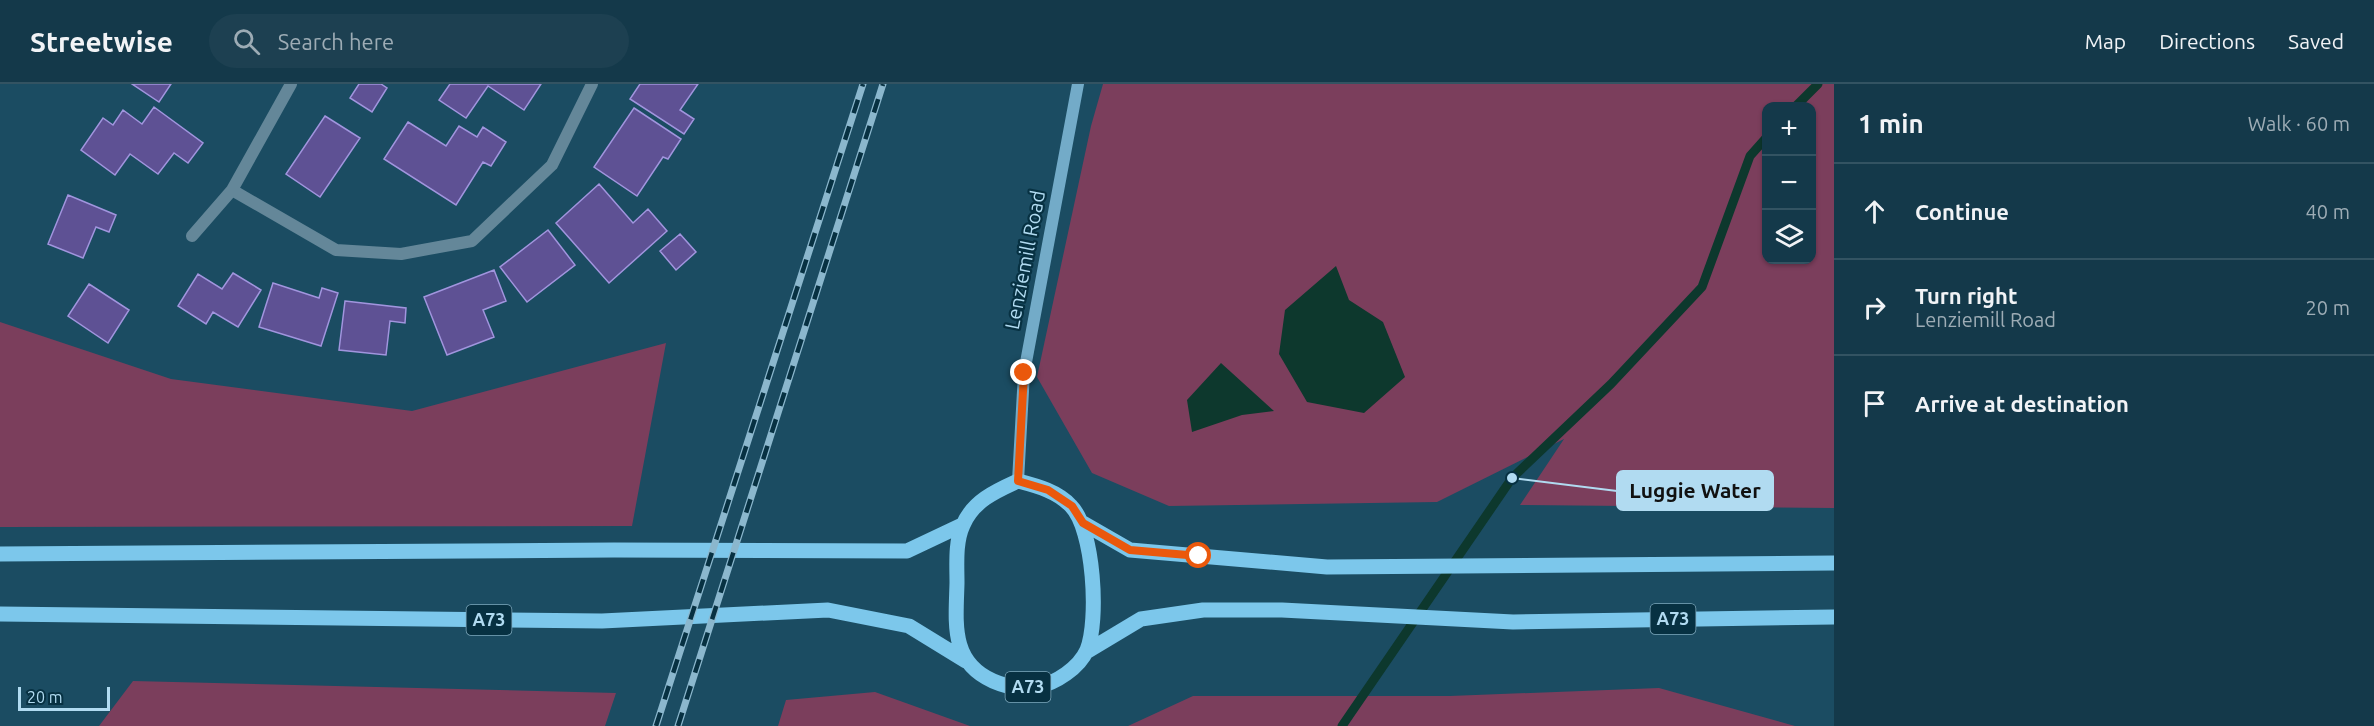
<!DOCTYPE html>
<meta charset="utf-8">
<style>
:root{--surface:#14394a;--page:#1d4051;--text:#f1f3f6;--muted:#9dacb5;--line:#335362}
body{margin:0;font-family:Ubuntu,sans-serif;background:var(--page);color:var(--text)}
.controls{position:absolute;right:18px;top:18px;display:grid;overflow:hidden;border-radius:12px;box-shadow:0 2px 4px #0004}
.controls button{width:54px;height:54px;display:grid;place-items:center;padding:0;border:0;border-bottom:2px solid var(--line);background:var(--surface);color:var(--text);font:30px sans-serif}
.scale{position:absolute;left:18px;bottom:15px;width:92px;box-sizing:border-box;padding-left:6px;border:3px solid #b1dbf1;border-top:0;font-size:16px;line-height:21px;white-space:nowrap;color:#b1dbf1;-webkit-text-stroke:4px #073142;paint-order:stroke}
.stop{position:absolute;width:18px;height:18px;margin:-14px;border:4px solid #ea580c;border-radius:50%;background:#fff}
.stop.end{background:#ea580c;border-color:#fff;box-shadow:0 2px 6px #0008}
.list{margin:0;padding:0;list-style:none}
h2{display:flex;justify-content:space-between;align-items:center;height:78px;margin:0;padding:0 24px;font-size:26px}
h2 small{font-size:20px;font-weight:400;color:var(--muted)}
.list li{display:grid;grid-template-columns:39px 1fr auto;gap:18px;align-items:center;box-sizing:border-box;height:96px;padding:0 24px;border-top:2px solid var(--line)}
.list b{display:block;font-size:22px;white-space:nowrap}
.list p{margin:0;font-size:20px;white-space:nowrap;color:var(--muted)}
.list em{font-size:20px;font-style:normal;color:var(--muted)}
.icon{flex:none;width:33px;height:33px;fill:none;stroke:currentColor;stroke-width:2;stroke-linecap:round;stroke-linejoin:round}
.map{position:relative;flex:none;width:1834px;height:642px;overflow:hidden}
header{display:flex;align-items:center;gap:36px;box-sizing:border-box;height:84px;padding:0 30px;background:var(--surface);border-bottom:2px solid var(--line)}
header strong{font-size:28px}
nav{display:flex;gap:33px;margin-inline-start:auto;font-size:21px}
.search{width:420px;height:54px;background:var(--page);display:flex;align-items:center;gap:15px;box-sizing:border-box;padding:0 21px;border-radius:33px;color:var(--muted);font-size:22px}
main{display:flex}
aside{flex:1;background:var(--surface)}
.map>svg:first-child{display:block}
.green{fill:#7b3e5c;fill-rule:evenodd}
.water{fill:#0d382d}
.lines{fill:none;stroke-linecap:round;stroke-linejoin:round}
.stream{stroke:#0d382d;stroke-width:9}
.building{fill:#5e5194;stroke:#a195de;stroke-width:1.5}
.minor{stroke:#648799;stroke-width:12}
.secondary{stroke:#73abc8;stroke-width:12}
.primary{stroke:#7cc7eb;stroke-width:15}
.rail-casing{stroke:#8bb7cd;stroke-width:7}
.rail{stroke:#073142;stroke-width:4.5;stroke-dasharray:14;stroke-linecap:butt}
.route{stroke:#ea580c;stroke-width:8}
.labels{text-anchor:middle;stroke-width:4.5;stroke-linejoin:round;paint-order:stroke}
.shield{fill:#073142;stroke:#7ea8bc;stroke-width:1.5}
.shield-label{font-size:18px;font-weight:bold;fill:#b1dbf1}
.street-label{font-size:20px;fill:#b1dbf1;stroke:#073142}
.leader{fill:none;stroke:#b1dbf1;stroke-width:2}
.callout-dot{fill:#b1dbf1;stroke:#073142;stroke-width:2}
.callout{fill:#b1dbf1;stroke:#b1dbf1;stroke-width:2}
.callout-label{font-size:21px;text-anchor:middle;font-weight:bold;fill:#111}
</style>
<header>
<strong>Streetwise</strong>
<div class="search"><svg class="icon" aria-label="search" viewBox="0 0 24 24"><circle cx="10" cy="10" r="6"/><path d="M15 15l6 6"/></svg>Search here</div>
<nav><a>Map</a><a>Directions</a><a>Saved</a></nav>
</header>
<main>
<div class="map">
<svg width="1834" height="642" viewBox="0 0 1834 642">
<rect width="100%" height="100%" fill="#1b4c62"/>
<path class="green" d="M1103 0H1834V424L1520 421 1564 355 1437 418 1169 422 1092 389 1037 293 1091 42ZM1766 22H1812V176H1766Z
M0 238 171 295 412 327 666 259 632 442 0 443Z
M133 597 616 609 605 642H99Z
M1659 604 1795 642H1128L1193 612H1450Z
M875 608 970 642H778L786 616Z"/>
<path class="water" d="M1336 182 1349 216 1383 238 1405 293 1364 329 1307 318 1279 270 1285 226Z
M1221 279 1274 327 1242 331 1192 348 1187 316Z"/>
<g class="lines">
<path class="stream" d="M1796 22 1818 0
M1342 642 1512 394 1611 300 1702 203 1750 72 1766 54"/>
</g>
<path class="building" d="M132 0H171L159 18Z
M359 0H381L387 4 372 28 350 14Z
M450 0H541L524 26 488 2 466 34 439 16Z
M640 0H698L680 26 694 35 684 50 630 15Z
M154 23 203 59 188 79 174 69 158 90 130 70 115 91 81 66 103 34 113 41 123 26 142 40Z
M634 24 681 55 668 75 663 73 637 112 594 83Z
M325 32 360 54 320 113 286 90Z
M408 38 446 62 459 42 477 53 483 43 506 58 491 82 483 78 456 121 384 75Z
M599 100 633 139 648 125 667 147 609 199 556 139Z
M68 111 116 131 109 148 96 143 83 174 48 160Z
M548 146 575 181 527 218 500 183Z
M680 150 696 168 676 186 660 167Z
M494 186 506 217 483 226 494 253 447 271 424 213Z
M233 189 261 206 238 243 213 228 206 240 178 222 198 190 222 205Z
M273 199 319 214 322 204 338 209 321 262 259 243Z
M89 200 129 226 108 259 68 232Z
M345 217 406 224 405 239 390 237 386 271 339 266Z"/>
<g class="lines">
<path class="minor" d="M291 0 232 106 336 166 401 170 472 157 552 81 592 0
M192 152 232 106"/>
<path class="secondary" d="M1018 397 1024 289 1078 0"/>
<path class="primary" d="M1018 397C1037 402 1057 407 1071 422 1094 445 1099 537 1087 566 1079 584 1056 599 1037 603 1022 606 1007 603 993 597 950 578 956 539 957 499 957 481 955 458 963 441 973 417 996 407 1018 397Z
M1083 439 1130 466 1327 483 1834 479
M0 470 614 466 907 467 962 441
M0 530 602 537 828 526 909 542 966 577
M1086 568 1141 535 1203 526H1282L1513 538 1834 533"/>
<defs>
<path id="rail" d="M656 642 863 0
M678 642 883 0"/>
</defs>
<use href="#rail" class="rail-casing"/>
<use href="#rail" class="rail"/>
</g>
<g class="lines">
<path class="route" d="M1024 289 1018 397 1048 406 1072 422 1083 439 1130 466 1199 472"/>
</g>
<g class="labels">
<g class="shield">
<rect x="1650.5" y="520" width="45" height="30" rx="4.5"/>
<rect x="466.5" y="521" width="45" height="30" rx="4.5"/>
<rect x="1005.5" y="588" width="45" height="30" rx="4.5"/>
</g>
<g class="shield-label">
<text x="1673" y="541">A73</text>
<text x="489" y="542">A73</text>
<text x="1028" y="609">A73</text>
</g>
<g class="street-label">
<text transform="translate(1025 176) rotate(-79)" y="7">Lenziemill Road</text>
</g>
</g>
<path class="leader" d="M1512 394L1617 407"/>
<circle class="callout-dot" cx="1512" cy="394" r="6"/>
<rect class="callout" x="1617" y="387" width="156" height="39" rx="6"/>
<g class="callout-label">
<text x="1695" y="414">Luggie Water</text>
</g>
</svg>
<div class="controls">
<button>+</button>
<button>−</button>
<button><svg class="icon" aria-label="layers" viewBox="0 0 24 24"><path d="M12 4l9 5-9 5-9-5zM3 14l9 5 9-5"/></svg></button>
</div>
<div class="scale">20 m</div>
<div class="stop" style="left:1199px;top:472px"></div>
<div class="stop end" style="left:1024px;top:289px"></div>
</div>
<aside>
<h2>1 min<small>Walk · 60 m</small></h2>
<ul class="list">
<li><svg class="icon" aria-label="ahead" viewBox="0 0 24 24"><path d="M12 20V5M6 11l6-6 6 6"/></svg><div><b>Continue</b></div><em>40 m</em></li>
<li><svg class="icon" aria-label="right" viewBox="0 0 24 24"><path d="M7 20v-9h11M14 6l5 5-5 5"/></svg><div><b>Turn right</b><p>Lenziemill Road</p></div><em>20 m</em></li>
<li><svg class="icon" aria-label="arrive" viewBox="0 0 24 24"><path d="M6 21V4h12l-3 4 3 4H6"/></svg><div><b>Arrive at destination</b></div></li>
</ul>
</aside>
</main>
